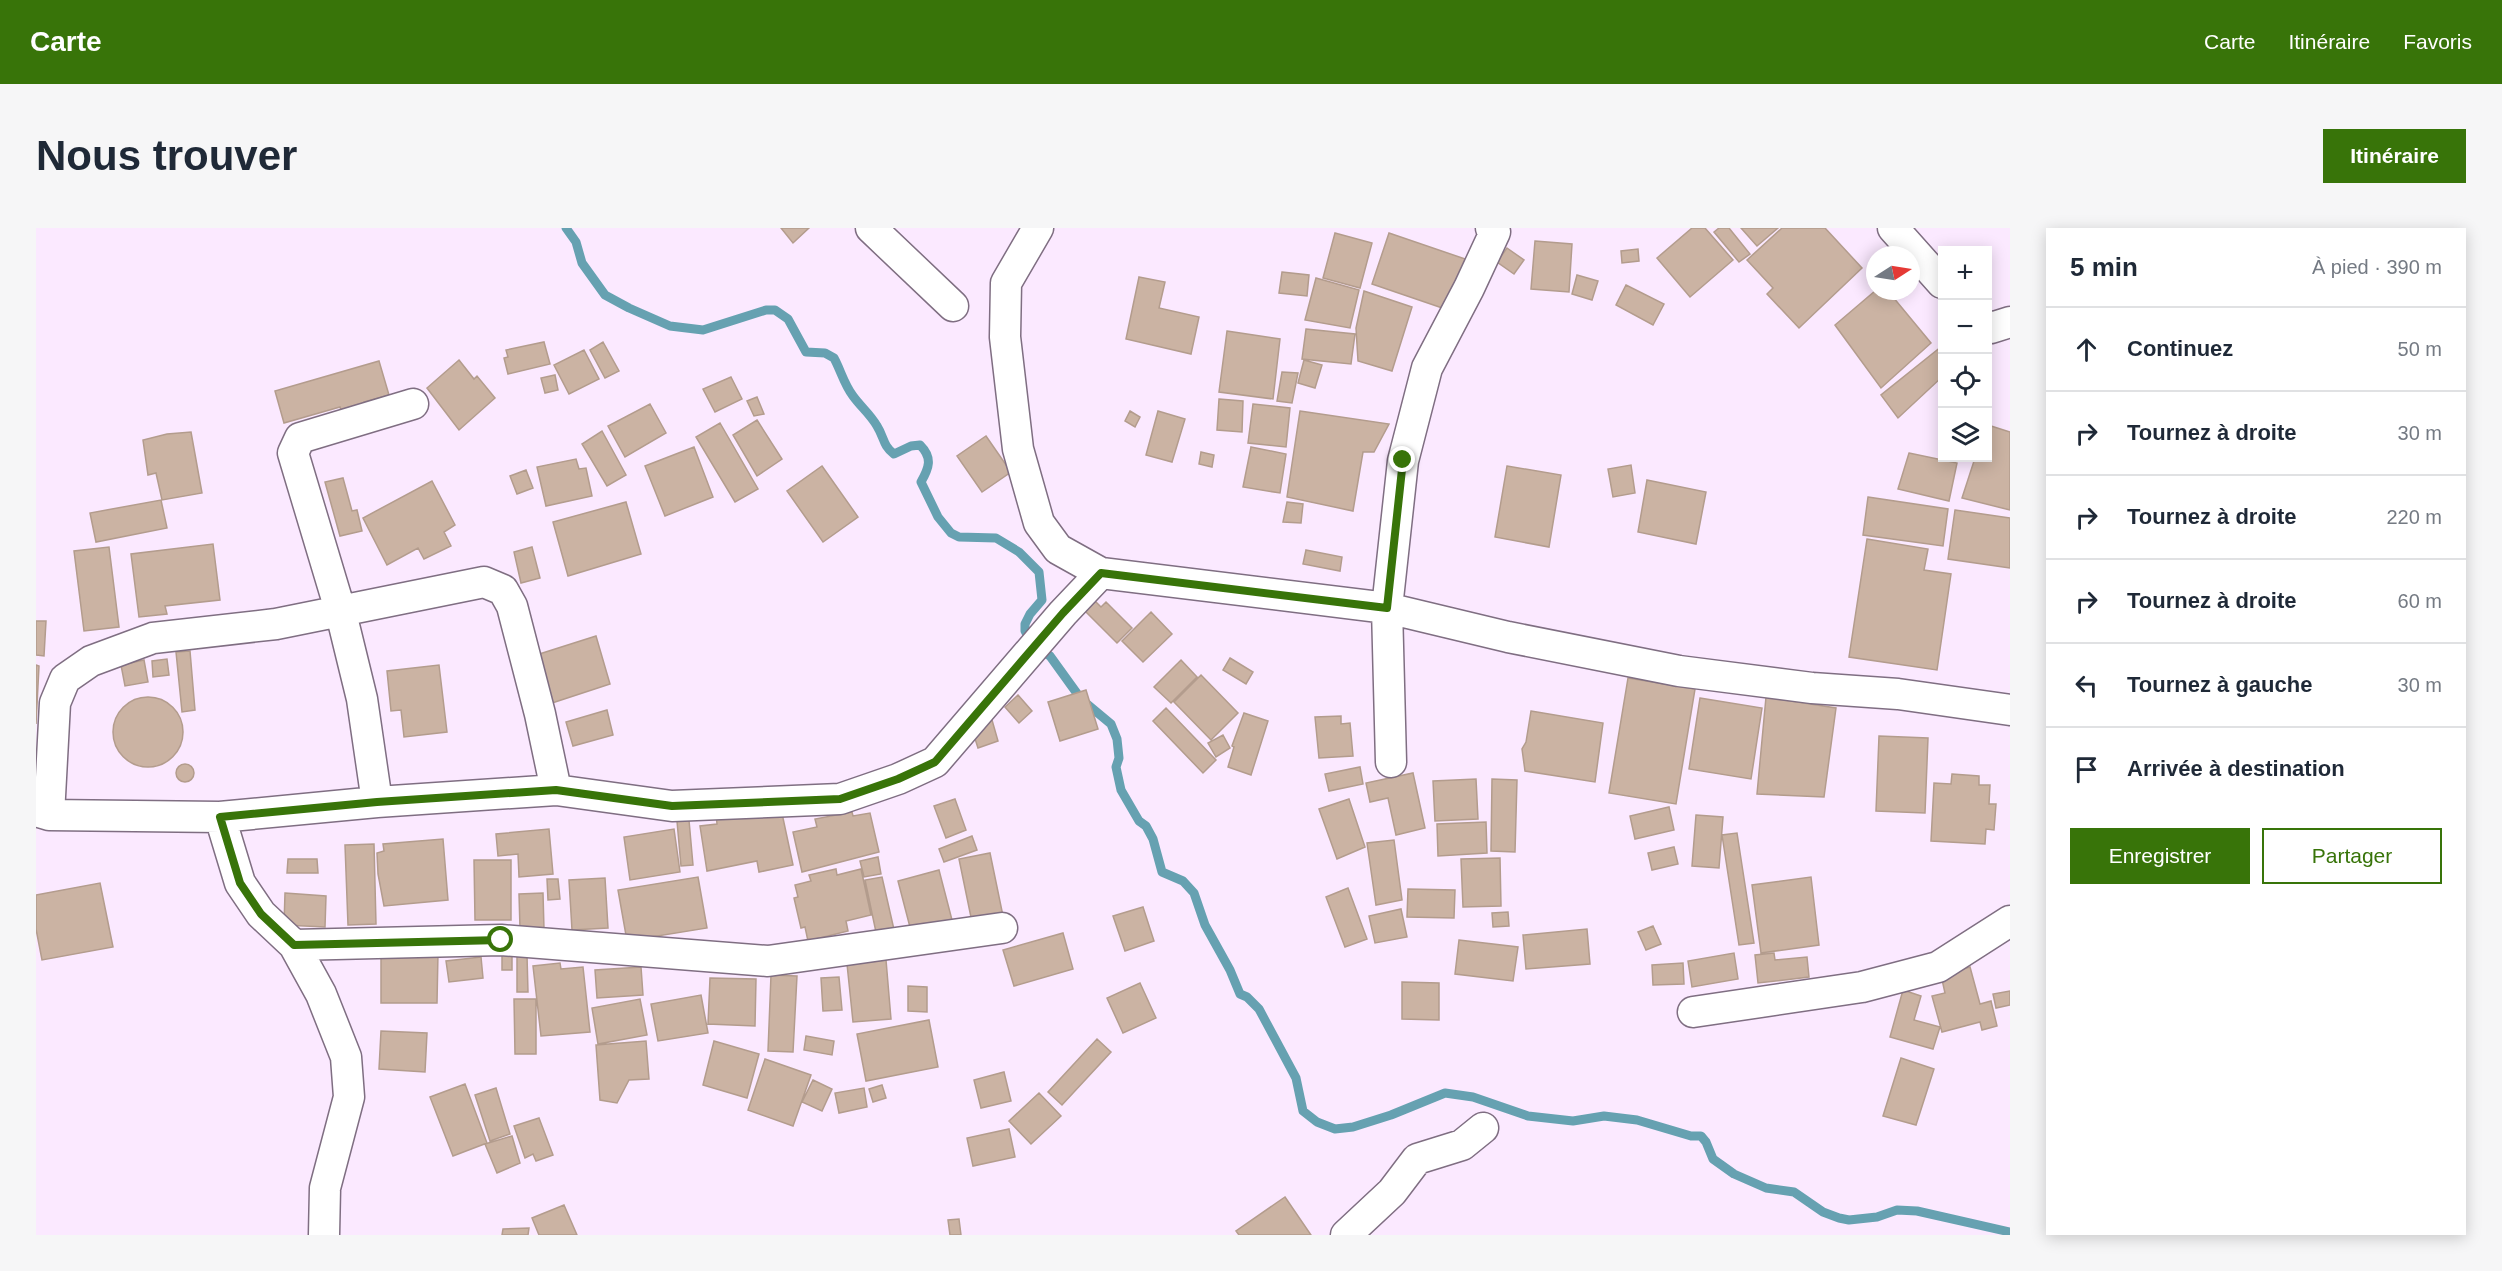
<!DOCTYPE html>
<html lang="fr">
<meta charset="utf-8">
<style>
:root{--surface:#fff;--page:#f6f6f7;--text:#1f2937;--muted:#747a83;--line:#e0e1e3;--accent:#387409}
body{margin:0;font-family:Arial,sans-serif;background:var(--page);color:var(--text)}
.controls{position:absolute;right:18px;top:18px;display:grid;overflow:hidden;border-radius:0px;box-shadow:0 3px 15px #0003}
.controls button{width:54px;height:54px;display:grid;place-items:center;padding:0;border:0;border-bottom:2px solid var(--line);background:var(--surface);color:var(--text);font:30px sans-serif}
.compass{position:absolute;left:1830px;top:18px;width:54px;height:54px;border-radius:50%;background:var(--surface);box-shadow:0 3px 15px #0003;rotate:78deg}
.stop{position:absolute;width:18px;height:18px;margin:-14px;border:4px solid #387409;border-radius:50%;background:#fff}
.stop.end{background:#387409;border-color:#fff;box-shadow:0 2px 6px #0008}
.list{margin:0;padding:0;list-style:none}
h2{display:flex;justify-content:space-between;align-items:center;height:78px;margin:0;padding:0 24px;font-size:26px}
h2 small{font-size:20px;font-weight:400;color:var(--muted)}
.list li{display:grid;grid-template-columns:39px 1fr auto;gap:18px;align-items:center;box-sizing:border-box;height:84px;padding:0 24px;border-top:2px solid var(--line)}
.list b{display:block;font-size:22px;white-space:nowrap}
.list em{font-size:20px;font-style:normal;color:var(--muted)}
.actions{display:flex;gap:12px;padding:18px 24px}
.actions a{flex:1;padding:14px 0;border:2px solid var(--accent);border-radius:0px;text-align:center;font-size:21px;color:var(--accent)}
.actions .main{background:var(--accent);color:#fff}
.icon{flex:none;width:33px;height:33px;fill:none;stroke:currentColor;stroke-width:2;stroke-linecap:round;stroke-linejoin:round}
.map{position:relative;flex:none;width:1974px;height:1007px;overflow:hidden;border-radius:0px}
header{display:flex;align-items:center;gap:36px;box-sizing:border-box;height:84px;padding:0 30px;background:var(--accent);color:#fff}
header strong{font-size:28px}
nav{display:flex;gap:33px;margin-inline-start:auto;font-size:21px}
.intro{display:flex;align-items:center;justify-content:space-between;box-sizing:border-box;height:144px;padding:0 36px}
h1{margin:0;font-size:42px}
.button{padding:15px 27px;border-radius:0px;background:var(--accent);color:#fff;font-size:21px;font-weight:700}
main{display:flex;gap:36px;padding:0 36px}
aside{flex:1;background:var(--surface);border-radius:0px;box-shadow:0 3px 15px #0003}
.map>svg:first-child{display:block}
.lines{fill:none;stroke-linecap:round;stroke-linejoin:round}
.stream{stroke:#66a1b1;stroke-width:9}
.building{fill:#cbb3a3;stroke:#b39c8d;stroke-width:1.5}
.minor-casing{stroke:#7f6e82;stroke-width:33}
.minor{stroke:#fff;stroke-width:30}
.route{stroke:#387409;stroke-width:8}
</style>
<header>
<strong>Carte</strong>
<nav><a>Carte</a><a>Itinéraire</a><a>Favoris</a></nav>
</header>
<div class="intro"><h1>Nous trouver</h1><a class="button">Itinéraire</a></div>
<main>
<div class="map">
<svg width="1974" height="1007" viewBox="0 0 1974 1007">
<rect width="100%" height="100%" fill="#fbe9ff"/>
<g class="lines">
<path class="stream" d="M530 0 540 14 546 35 569 67 593 80 634 98 667 102 730 82H739L752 91 770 124 789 125 798 130C805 143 808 156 817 168 825 179 834 186 841 198 848 209 847 218 858 226L875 218 884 217C897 230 893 240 885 254L902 289 915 305 923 309 960 310 983 324 1003 344 1006 372 994 386 989 396V403L997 418 1014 428 1045 471 1075 496 1081 511 1083 530 1080 539 1085 562 1103 593 1110 598 1117 611 1126 644 1147 653 1158 665 1169 697 1194 742 1204 766 1211 769 1223 781 1260 850 1267 883 1281 894 1299 901 1317 899 1355 887 1409 865 1437 869 1492 888 1537 893 1568 888 1601 892 1655 908H1665L1670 914 1677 931 1698 946 1730 960 1758 964 1787 984 1803 990 1813 992 1841 989 1861 982 1881 983 1974 1004"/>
</g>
<path class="building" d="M745 0H773L757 15Z
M1656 0H1669L1697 32 1654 69 1621 30Z
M1683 0H1693L1714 26 1703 34 1678 4Z
M1705 0H1742L1721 18Z
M1746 0H1789L1826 40 1763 100 1731 66 1737 60 1711 32Z
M1299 5 1336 15 1324 60 1287 50Z
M1353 5 1435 33 1418 84 1336 56Z
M1499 13 1536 16 1533 64 1495 61Z
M1471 20 1488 32 1478 46 1461 34Z
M1602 21 1603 33 1586 35 1585 23Z
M1246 44 1273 47 1271 68 1243 65Z
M1541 47 1562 53 1556 72 1536 66Z
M1103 49 1129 54 1123 80 1163 89 1155 126 1090 111Z
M1280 50 1323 62 1314 100 1269 92Z
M1590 57 1628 76 1617 97 1580 77Z
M1328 63 1376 79 1356 143 1322 133 1320 100Z
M1839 63H1852L1895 115 1845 160 1799 97Z
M1270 101 1319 106 1315 136 1266 131Z
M1191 103 1244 111 1237 171 1183 164Z
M508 114 514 136 472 146 468 130 472 129 470 122Z
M567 114 583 143 569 150 554 122Z
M1906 118V149L1862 190 1845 167Z
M548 122 563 151 533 166 518 137Z
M423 132 438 151 441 148 459 170 423 202 391 160Z
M1268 132 1286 137 1279 160 1262 155Z
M343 133 353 167 328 174 331 182 307 189 304 179 248 195 239 163Z
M1246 144 1262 145 1256 175 1241 173Z
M519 147 522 162 509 165 505 150Z
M695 149 706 171 679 184 667 161Z
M721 169 728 186 718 188 711 173Z
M1183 171 1207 173 1206 204 1181 202Z
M614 176 630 205 589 229 572 198Z
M1217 176 1254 180 1250 219 1212 215Z
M1094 183 1104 189 1099 199 1089 193Z
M1122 183 1149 191 1136 234 1110 227Z
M1264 183 1353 196 1338 224H1327L1317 283 1251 269Z
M721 192 746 231 721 248 697 207Z
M684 195 722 261 699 274 660 209Z
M1952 197 1974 204V282L1926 270 1939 230H1952Z
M566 203 590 247 571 258 546 216Z
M155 204 166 265 126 272 120 245 112 247 107 212 131 206Z
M950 208 975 244 946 264 921 228Z
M658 219 677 269 629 288 609 238Z
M1215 219 1250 226 1244 265 1207 259Z
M1165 224 1178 227 1176 239 1163 236Z
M1873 225 1921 235 1913 273 1862 261Z
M540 231 543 241 550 240 556 268 510 278 501 239Z
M1595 237 1599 265 1577 269 1572 241Z
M786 238 822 289 787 314 751 263Z
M1471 238 1525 247 1513 319 1459 309Z
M490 242 497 260 481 266 474 248Z
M307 250 316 283 321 282 326 303 304 308 289 254Z
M1611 252 1670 264 1660 316 1602 304Z
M396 253 419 297 408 304 415 318 388 331 382 320 351 337 327 290Z
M1832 269 1912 281 1907 318 1827 307Z
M125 272 131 300 60 314 54 285Z
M590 274 605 326 532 348 517 294Z
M1251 274 1267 276 1265 295 1247 294Z
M1919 282 1974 290V340L1912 331Z
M1831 311 1892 321 1888 342 1915 346 1901 442 1813 429Z
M177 316 184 372 129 378 131 386 103 389 95 326Z
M73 319 83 399 48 403 38 323Z
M496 319 504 350 485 355 478 324Z
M1270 322 1306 329 1304 343 1267 336Z
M1057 371 1065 379 1070 374 1096 400 1081 415 1047 381Z
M1115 384 1136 406 1107 434 1086 413Z
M0 393H10L8 428 0 427Z
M560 408 574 456 513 476 497 428Z
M154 423 159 482 146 484 140 424Z
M1194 430 1217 444 1210 456 1187 442Z
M131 431 133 447 117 449 116 433Z
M108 432 112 454 89 458 85 437Z
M1145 432 1161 449 1135 475 1118 459Z
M0 437 3 438 0 496Z
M403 437 411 504 368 509 365 482 355 483 351 443Z
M1165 447 1202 485 1175 512 1138 474Z
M1592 450 1659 461 1640 576 1573 565Z
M1050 462 1062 501 1024 513 1012 474Z
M982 467 996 483 983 495 969 479Z
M1730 469 1800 480 1788 569 1721 566Z
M77 504a35 35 0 1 1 70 0a35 35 0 1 1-70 0Z
M1664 470 1726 480 1715 551 1653 541Z
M1130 480 1180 532 1167 545 1117 493Z
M571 482 577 507 537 518 530 494Z
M1495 483 1567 495 1559 554 1489 543 1486 521 1490 514Z
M1208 485 1232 493 1215 547 1192 539 1198 519 1196 518Z
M1305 488V496L1314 495 1317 528 1283 530 1279 489Z
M956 492 962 513 942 520 935 498Z
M1187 507 1194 520 1180 529 1172 515Z
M1843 508 1892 510 1889 585 1840 583Z
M140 545a9 9 0 1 1 18 0a9 9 0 1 1-18 0Z
M1324 539 1327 556 1293 563 1289 546Z
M1377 545 1389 600 1360 607 1352 570 1334 574 1330 555Z
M1916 546 1943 548V557H1954L1953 576H1960L1958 602 1950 601 1949 616 1895 613 1898 555 1915 556Z
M1440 551 1442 591 1399 593 1397 553Z
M1456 551 1481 552 1479 624 1455 623Z
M919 571 930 602 910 610 898 578Z
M1313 571 1329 619 1301 631 1283 581Z
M744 576 757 637 723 644 721 633 671 643 664 598 681 596 680 585Z
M1633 579 1638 602 1599 611 1594 588Z
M652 581 657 637 645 638 640 582Z
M816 584 817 588 834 585 843 624 766 644 757 604 781 599 779 591Z
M1660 587 1687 589 1683 640 1656 638Z
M1450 594 1451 625 1402 628 1401 596Z
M513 601 517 646 483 649 482 626 462 628 460 606Z
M638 601 644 644 594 652 588 609Z
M1701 605 1718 715 1703 717 1686 607Z
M936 608 941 622 908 634 903 621Z
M407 611 412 672 348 678 342 646 341 625 348 623 347 616Z
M1358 612 1366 672 1340 677 1331 615Z
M338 616 340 696 312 697 309 617Z
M1638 619 1642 636 1616 642 1612 625Z
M954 625 967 688 936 694 923 631Z
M842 629 845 646 828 649 824 633Z
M1464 630 1465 678 1427 679 1425 631Z
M252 631H281L282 645H251Z
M438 632H475V692H439Z
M800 641 801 647 825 641 835 687 810 693 812 703 772 713 769 699 765 700 758 670 762 669 759 657 775 653 773 647Z
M903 642 916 692 875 703 862 653Z
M662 649 671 700 591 713 582 662Z
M846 649 859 706 841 709 829 652Z
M1775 649 1783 717 1725 725 1716 657Z
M569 650 572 700 536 702 533 652Z
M511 651H522L524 671 512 672Z
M64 655 77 719 6 732 0 701V667Z
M1312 660 1331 711 1309 719 1290 669Z
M1372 661 1419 662 1418 690 1371 689Z
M249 665 290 668 289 699 248 697Z
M507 665 508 701 484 700 483 666Z
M1107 679 1118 713 1089 723 1077 688Z
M1365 681 1371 709 1339 715 1333 688Z
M1472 684 1473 698 1457 699 1456 685Z
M1617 698 1625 716 1610 722 1602 704Z
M1551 701 1554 736 1490 741 1487 707Z
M1027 705 1037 741 978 758 967 722Z
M1423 712 1482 719 1477 753 1419 746Z
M466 724 476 725V742H466Z
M345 725H402L401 775H345Z
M1698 725 1702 751 1656 759 1652 733Z
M1738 725 1739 732 1771 729 1773 749 1722 755 1719 727Z
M481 727H491L492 764H481Z
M445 729 447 750 413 754 410 733Z
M850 732 855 791 817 794 811 736Z
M524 735 525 741 547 739 554 804 505 808 497 738Z
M1647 735 1648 756 1617 757 1616 737Z
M605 739 607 767 561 770 559 742Z
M1934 739 1944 776 1955 773 1961 798 1946 802 1944 794 1906 804 1896 768 1909 765 1905 747Z
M735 747 761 748 757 824 732 823Z
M803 749 806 782 787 783 785 750Z
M674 750 720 751 719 798 672 796Z
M1366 754 1403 755V792L1366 791Z
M1104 755 1120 790 1087 805 1071 770Z
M872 758 891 759V784L872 783Z
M1867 762 1885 768 1878 792 1904 799 1897 821 1854 809Z
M1974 763V777L1960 780 1957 766Z
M665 767 672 805 622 813 615 776Z
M478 771H500V826H479Z
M604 771 611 807 562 816 556 780Z
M893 792 902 839 830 853 821 806Z
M345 803 391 805 389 844 343 841Z
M770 808 798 813 796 827 768 822Z
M1061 811 1075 824 1026 877 1012 864Z
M610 813 613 851 593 852 581 875 564 872 560 817Z
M678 813 723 826 711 870 667 857Z
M1865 830 1898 841 1880 897 1847 888Z
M729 831 775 847 757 898 712 882Z
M968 844 975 873 945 880 938 852Z
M777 852 796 861 786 883 766 874Z
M429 856 451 915 417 928 394 869Z
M846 857 850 870 837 874 833 861Z
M460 860 474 906 454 913 439 867Z
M828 860 831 879 803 885 799 865Z
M1003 865 1025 888 995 916 973 893Z
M503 890 517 927 500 933 497 926 489 930 478 898Z
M973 901 979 929 937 938 931 910Z
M476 908 484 935 461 945 449 916Z
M1249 969 1275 1007H1203L1200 1003Z
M528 977 541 1007H503L496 990Z
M923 991 925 1007H914L912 992Z
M493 1000 492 1007H466L467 1001Z"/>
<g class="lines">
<defs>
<path id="minor" d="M835 0 917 78
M1002 0 970 55 969 109 982 221 1003 295 1022 321 1065 345 1351 380 1472 409 1643 443 1776 460 1862 466 1974 482
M1857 0 1906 55
M1952 98 1955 100 1974 94
M1355 534 1351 380 1367 233 1391 140 1433 60 1459 4 1455 0
M341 574 326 471 305 385 257 225 264 210 377 176
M0 583 13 587 184 589 341 574 520 562 636 578 804 571 862 551 899 534 1027 385 1065 345
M13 587 19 475 29 451 55 433 117 410 240 396 448 354 467 362 476 378 504 486 520 562
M184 589 204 655 225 686 258 717 285 766 310 829 313 869 289 960 288 1007
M258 717 465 712 732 733 966 700
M1657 784 1826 759 1902 739 1974 693
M1310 1007 1356 964 1381 931 1426 917 1447 900"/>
</defs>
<use href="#minor" class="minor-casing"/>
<use href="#minor" class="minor"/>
</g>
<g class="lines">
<path class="route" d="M465 712 258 717 225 686 204 655 184 589 341 574 520 562 636 578 804 571 862 551 899 534 1027 385 1065 345 1351 380 1367 232"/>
</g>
</svg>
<div class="controls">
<button>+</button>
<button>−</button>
<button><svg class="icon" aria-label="locate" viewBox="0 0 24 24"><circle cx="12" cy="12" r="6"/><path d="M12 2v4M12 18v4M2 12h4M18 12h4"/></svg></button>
<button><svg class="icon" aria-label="layers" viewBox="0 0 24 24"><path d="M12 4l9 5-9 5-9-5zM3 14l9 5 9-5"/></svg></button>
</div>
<svg class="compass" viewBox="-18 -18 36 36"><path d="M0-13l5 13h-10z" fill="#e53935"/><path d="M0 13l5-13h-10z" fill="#747a83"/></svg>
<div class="stop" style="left:465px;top:712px"></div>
<div class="stop end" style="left:1367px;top:232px"></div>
</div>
<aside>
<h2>5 min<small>À pied · 390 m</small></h2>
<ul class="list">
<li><svg class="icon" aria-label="ahead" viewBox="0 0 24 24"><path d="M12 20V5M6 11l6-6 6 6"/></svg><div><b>Continuez</b></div><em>50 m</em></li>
<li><svg class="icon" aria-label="right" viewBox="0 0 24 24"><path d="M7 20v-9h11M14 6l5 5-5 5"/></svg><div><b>Tournez à droite</b></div><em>30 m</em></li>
<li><svg class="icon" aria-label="right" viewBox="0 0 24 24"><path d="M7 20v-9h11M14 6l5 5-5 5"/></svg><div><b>Tournez à droite</b></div><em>220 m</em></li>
<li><svg class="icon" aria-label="right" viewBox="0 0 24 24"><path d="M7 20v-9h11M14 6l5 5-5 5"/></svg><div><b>Tournez à droite</b></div><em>60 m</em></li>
<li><svg class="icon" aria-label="left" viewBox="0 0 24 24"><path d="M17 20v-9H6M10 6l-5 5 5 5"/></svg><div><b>Tournez à gauche</b></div><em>30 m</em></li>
<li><svg class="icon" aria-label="arrive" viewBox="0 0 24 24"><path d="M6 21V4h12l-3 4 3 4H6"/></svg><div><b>Arrivée à destination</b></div></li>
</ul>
<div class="actions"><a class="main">Enregistrer</a><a>Partager</a></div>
</aside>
</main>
